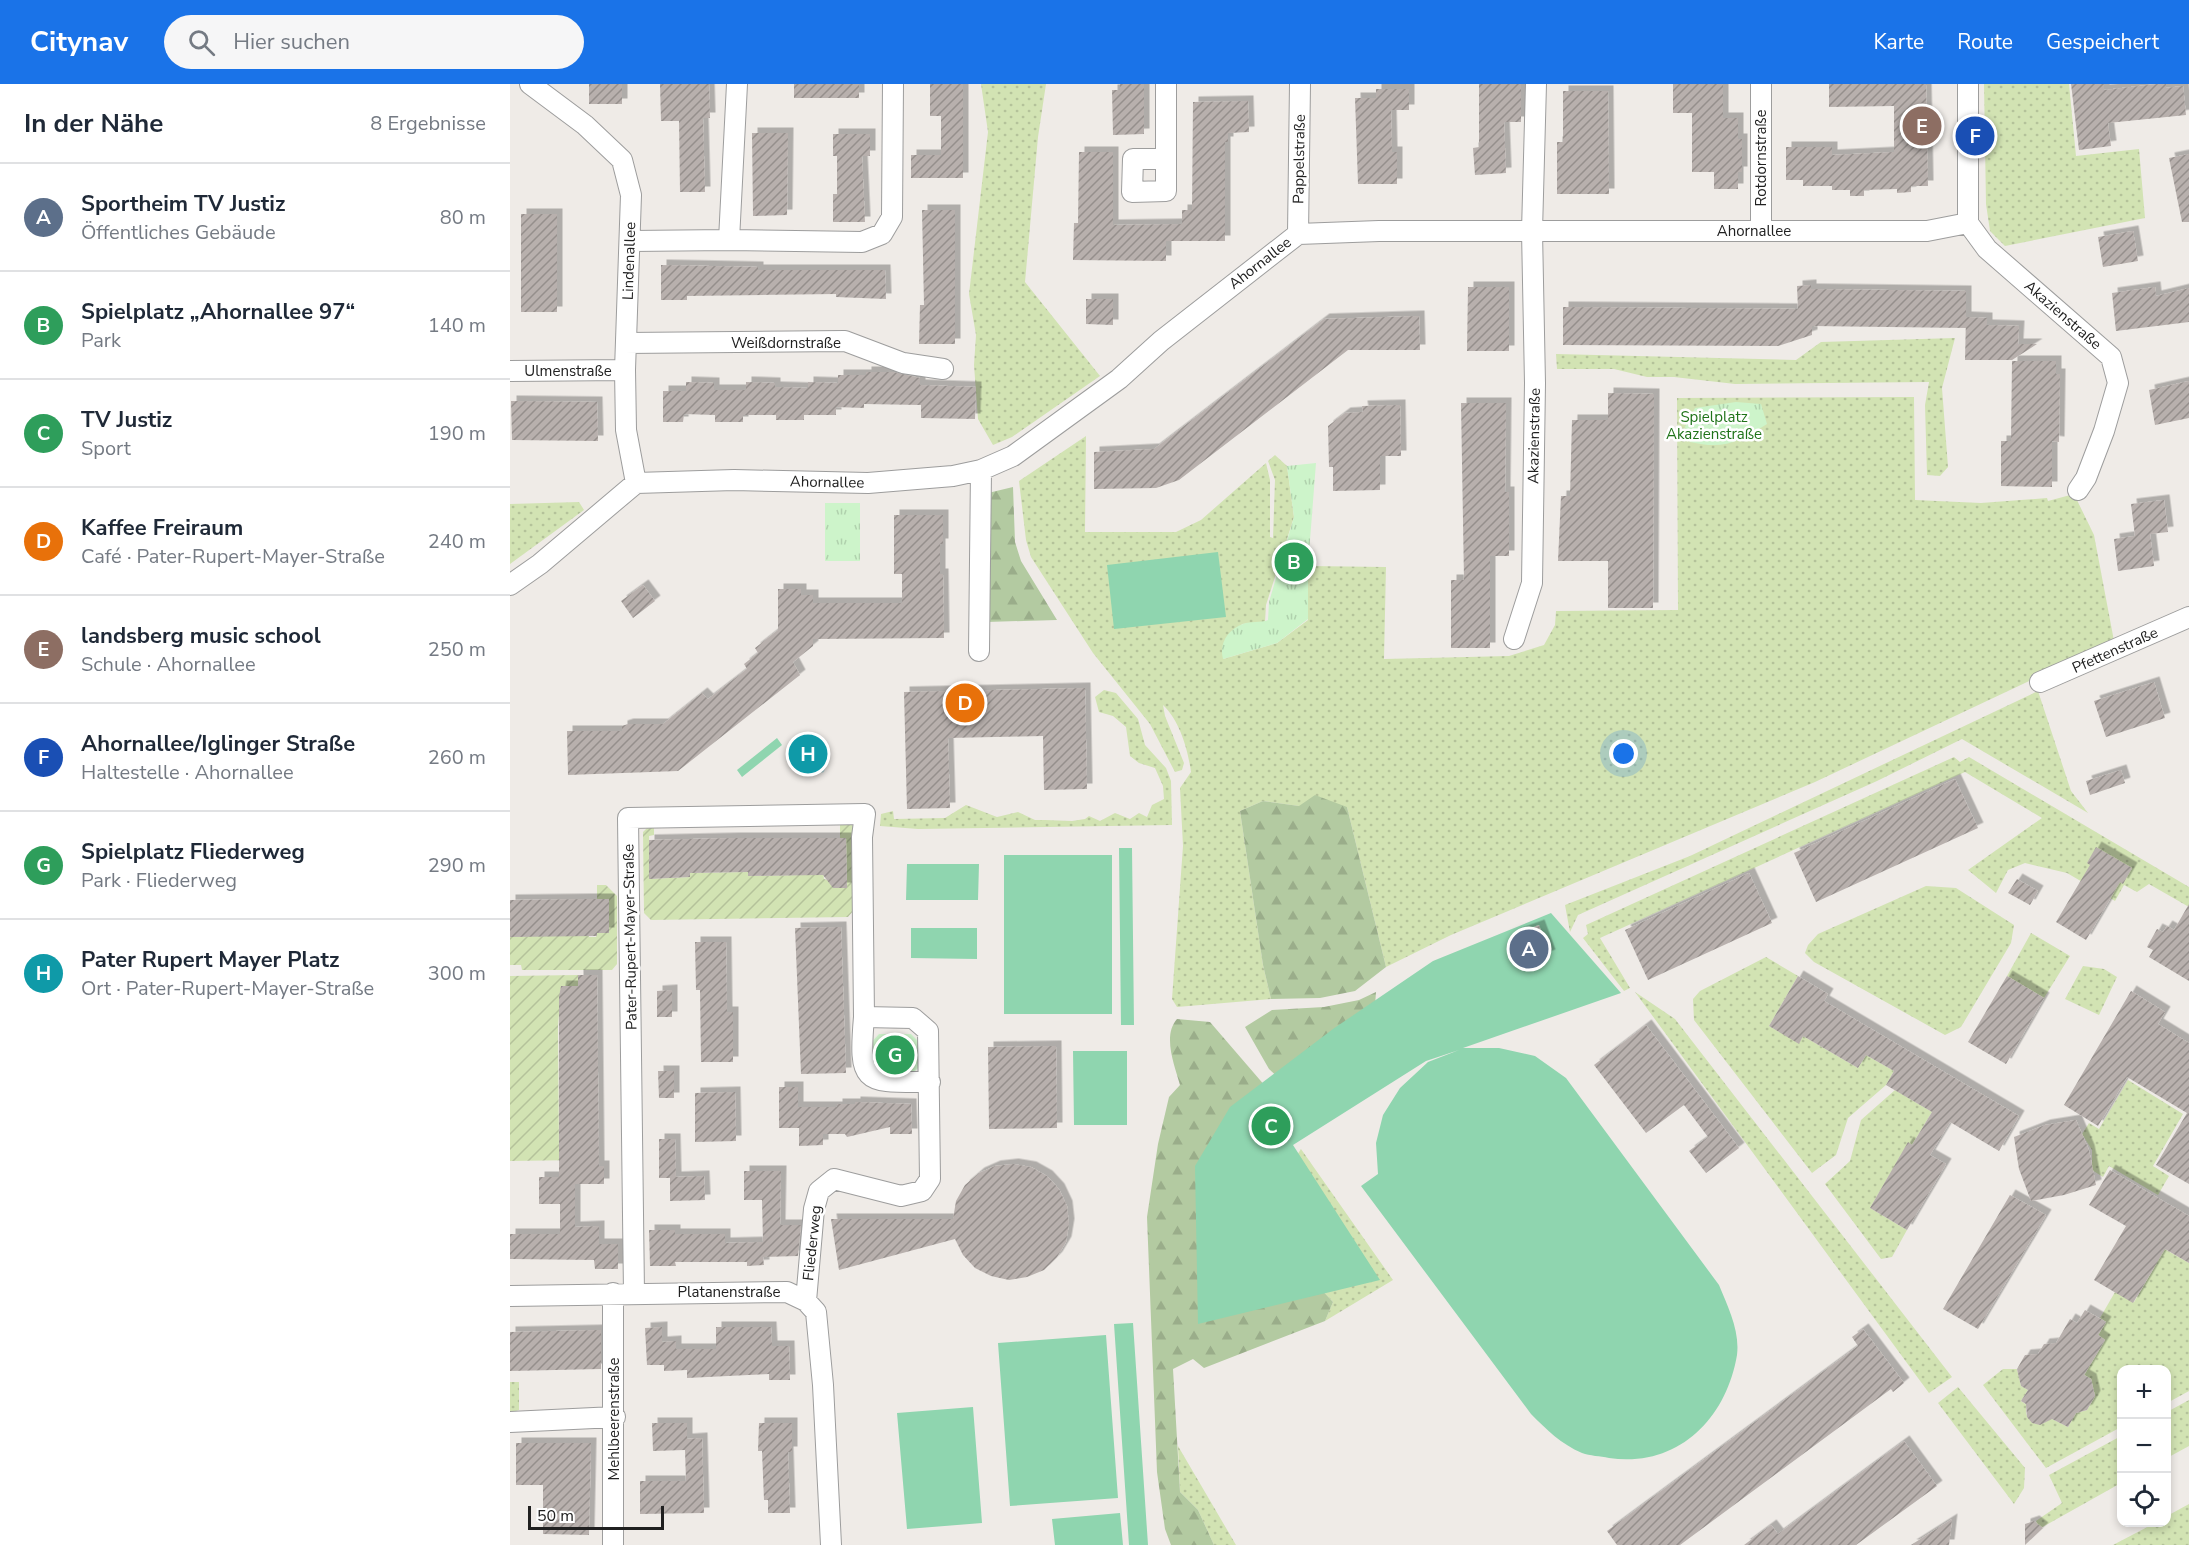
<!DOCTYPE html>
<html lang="de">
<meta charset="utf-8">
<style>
:root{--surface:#fff;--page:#f6f6f7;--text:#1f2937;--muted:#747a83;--line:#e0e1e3;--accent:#1a73e8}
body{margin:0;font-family:"Nunito Sans",sans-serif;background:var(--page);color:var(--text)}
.controls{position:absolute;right:18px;bottom:18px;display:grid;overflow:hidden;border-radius:12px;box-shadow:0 3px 9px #0003}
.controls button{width:54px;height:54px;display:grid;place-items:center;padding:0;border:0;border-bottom:2px solid var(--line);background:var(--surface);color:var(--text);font:30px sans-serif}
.scale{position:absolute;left:18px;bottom:15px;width:136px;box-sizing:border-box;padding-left:6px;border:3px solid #202020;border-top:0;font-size:16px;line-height:21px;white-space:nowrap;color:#202020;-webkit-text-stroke:4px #fff;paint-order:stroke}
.you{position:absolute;left:1114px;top:670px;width:21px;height:21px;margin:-15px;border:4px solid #fff;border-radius:50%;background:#1a73e8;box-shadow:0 0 0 9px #1a73e833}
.badge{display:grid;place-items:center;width:39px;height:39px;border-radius:50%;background:var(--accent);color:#fff;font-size:20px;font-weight:700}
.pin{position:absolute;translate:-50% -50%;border:3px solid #fff;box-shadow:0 2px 6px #0006}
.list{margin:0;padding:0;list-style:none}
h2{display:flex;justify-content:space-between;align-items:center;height:78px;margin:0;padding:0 24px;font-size:26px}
h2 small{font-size:20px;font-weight:400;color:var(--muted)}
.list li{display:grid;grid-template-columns:39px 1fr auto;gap:18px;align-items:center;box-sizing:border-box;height:108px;padding:0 24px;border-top:2px solid var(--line)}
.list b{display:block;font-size:22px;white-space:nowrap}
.list p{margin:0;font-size:20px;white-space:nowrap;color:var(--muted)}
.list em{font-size:20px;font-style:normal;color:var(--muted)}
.icon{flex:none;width:33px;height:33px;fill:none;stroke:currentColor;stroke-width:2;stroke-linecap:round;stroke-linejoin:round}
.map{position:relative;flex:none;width:1679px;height:1461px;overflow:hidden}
header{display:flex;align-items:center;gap:36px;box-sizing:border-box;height:84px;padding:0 30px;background:var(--accent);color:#fff}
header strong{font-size:28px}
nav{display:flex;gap:33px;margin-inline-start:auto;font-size:21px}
.search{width:420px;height:54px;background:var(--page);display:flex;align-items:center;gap:15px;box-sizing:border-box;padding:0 21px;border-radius:33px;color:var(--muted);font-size:22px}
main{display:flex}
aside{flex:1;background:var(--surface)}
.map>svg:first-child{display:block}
.grass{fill:url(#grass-dots)}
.forest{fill:url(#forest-firs)}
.park{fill:url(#park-tufts)}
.garden{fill:url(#garden-furrows)}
.pitch{fill:#8fd5af}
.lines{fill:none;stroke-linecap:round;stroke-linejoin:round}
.stream{stroke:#add4d8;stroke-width:5}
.building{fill:url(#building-hatch);filter:url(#shadow)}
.minor-casing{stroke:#9d9d9d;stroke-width:22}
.minor{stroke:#fff;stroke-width:20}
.labels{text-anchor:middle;stroke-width:5;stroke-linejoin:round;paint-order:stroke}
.street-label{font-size:15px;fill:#202020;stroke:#fff}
.park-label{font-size:15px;fill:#1f7319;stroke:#fff}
</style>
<header>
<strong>Citynav</strong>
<div class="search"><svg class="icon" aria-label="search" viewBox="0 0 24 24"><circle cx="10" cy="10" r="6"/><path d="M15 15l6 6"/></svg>Hier suchen</div>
<nav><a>Karte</a><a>Route</a><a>Gespeichert</a></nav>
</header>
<main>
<aside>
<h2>In der Nähe<small>8 Ergebnisse</small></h2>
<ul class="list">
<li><span class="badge" style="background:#5c6f8a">A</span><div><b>Sportheim TV Justiz</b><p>Öffentliches Gebäude</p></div><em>80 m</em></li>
<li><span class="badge" style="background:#2e9e5b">B</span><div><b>Spielplatz „Ahornallee 97“</b><p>Park</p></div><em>140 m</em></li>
<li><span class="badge" style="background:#2e9e5b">C</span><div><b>TV Justiz</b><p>Sport</p></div><em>190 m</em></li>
<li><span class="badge" style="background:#e8710a">D</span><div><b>Kaffee Freiraum</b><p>Café · Pater-Rupert-Mayer-Straße</p></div><em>240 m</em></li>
<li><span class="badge" style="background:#8d6e63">E</span><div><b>landsberg music school</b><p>Schule · Ahornallee</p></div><em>250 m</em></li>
<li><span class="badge" style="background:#1a4fb4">F</span><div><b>Ahornallee/Iglinger Straße</b><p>Haltestelle · Ahornallee</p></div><em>260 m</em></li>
<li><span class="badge" style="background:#2e9e5b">G</span><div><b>Spielplatz Fliederweg</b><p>Park · Fliederweg</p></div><em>290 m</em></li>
<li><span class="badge" style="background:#0f9aa8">H</span><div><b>Pater Rupert Mayer Platz</b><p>Ort · Pater-Rupert-Mayer-Straße</p></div><em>300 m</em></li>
</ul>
</aside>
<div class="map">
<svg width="1679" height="1461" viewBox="0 0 1679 1461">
<defs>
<pattern id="grass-dots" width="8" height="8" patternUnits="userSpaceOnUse" patternTransform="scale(1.5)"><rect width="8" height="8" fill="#d2e3b3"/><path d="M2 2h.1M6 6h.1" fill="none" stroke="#b4c29a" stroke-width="1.8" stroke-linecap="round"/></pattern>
<pattern id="forest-firs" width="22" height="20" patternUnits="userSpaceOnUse" patternTransform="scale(1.5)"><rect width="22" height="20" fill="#b3caa1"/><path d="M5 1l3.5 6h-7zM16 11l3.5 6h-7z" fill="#9aad8a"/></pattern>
<pattern id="park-tufts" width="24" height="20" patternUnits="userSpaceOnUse" patternTransform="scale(1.5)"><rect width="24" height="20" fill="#cdf4ca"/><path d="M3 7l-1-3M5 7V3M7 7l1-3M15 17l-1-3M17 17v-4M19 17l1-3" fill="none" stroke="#b0d1ad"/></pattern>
<pattern id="garden-furrows" width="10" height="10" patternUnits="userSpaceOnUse" patternTransform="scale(1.5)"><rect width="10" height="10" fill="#d2e3b3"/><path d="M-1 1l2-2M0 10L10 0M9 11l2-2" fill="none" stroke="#b4c29a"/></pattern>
<pattern id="building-hatch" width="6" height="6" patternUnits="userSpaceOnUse" patternTransform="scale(1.5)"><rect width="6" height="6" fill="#b8b0ad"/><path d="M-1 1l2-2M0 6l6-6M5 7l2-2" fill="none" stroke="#958f8c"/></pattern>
<filter id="shadow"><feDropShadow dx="5.5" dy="-5.5" stdDeviation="0" flood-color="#0004"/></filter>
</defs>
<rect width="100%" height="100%" fill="#efebe7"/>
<path class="grass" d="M471 0H536L528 53 515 198 590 292 502 353 483 361 468 335 464 281 466 251 459 210 478 48Z
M1474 0H1559L1566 72 1629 65 1635 134 1495 162 1480 147 1476 120Z
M1445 254 1432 304 1438 383 1430 392 1417 391 1415 321 1419 298 1225 300 1164 293H1137L1104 285H1047L1046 270 1286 276 1311 258Z
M1404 313 1405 416 1471 419 1537 414 1538 417 1564 410 1584 451 1604 557 1305 698 941 851 876 883 837 723 789 722 753 717 730 727 753 881 761 915 667 923 662 915 673 762 670 704 681 688C678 666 670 637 653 621L655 632 674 679 672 686 665 688 640 640 583 569 521 473 516 456 509 397 576 352 575 448H666L691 436 756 379 760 396V453L763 454 765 396 758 377 765 371 777 382 784 433 756 521 755 538 732 540 713 575 767 559 798 536V482L876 483 874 575 999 572 1034 561 1045 541 1046 527 1168 526 1167 314Z
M69 418 74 426 0 480V420Z
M594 606 606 609 628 635 635 661 656 684 661 697 662 741 408 745 370 742 371 730 383 727 384 735 435 734 456 721 487 733 508 728 525 736H535L562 737 575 735 579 732 590 737 605 729 620 735 629 729 637 733 642 721 654 715 653 702 645 684 629 679 620 672 616 643 603 632 589 628 585 613Z
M1528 607 1561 707 1578 729 1452 655 1367 697 1068 831 1060 848 1055 821 1180 772Z
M1444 673 1450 678 1459 673 1679 803V823L1639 800 1627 808 1614 801 1605 817 1557 789 1515 779 1498 786 1486 809 1458 786 1532 734 1455 688 1090 854 1120 904 1114 907 1073 854 1078 850 1076 841Z
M1416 802 1446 804 1504 841 1501 859 1451 943 1435 951 1304 878 1295 869 1298 861 1308 850Z
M1521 849 1560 872 1534 914 1497 892Z
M1256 873 1288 892 1259 942 1289 959 1293 952 1348 984 1356 971 1384 987 1376 1001 1338 1034 1326 1071 1302 1089 1184 936 1183 915 1190 907Z
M1573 882 1594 885 1607 893 1589 931 1555 915Z
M1125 908 1165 935 1442 1293 1419 1309Z
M1618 996 1673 1030 1643 1082 1659 1092 1648 1111 1599 1082 1593 1093 1582 1086V1066L1572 1050 1579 1039 1589 1045Z
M1385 1006 1422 1028 1402 1061 1398 1059 1360 1124 1397 1146 1382 1173 1371 1175 1315 1100 1340 1077 1351 1036Z
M791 1065 883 1196 815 1237 823 1218 808 1202 781 1080Z
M1637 1155 1679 1179V1307L1657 1319 1656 1286H1612L1611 1343 1536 1384 1473 1301 1493 1285H1507L1511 1302 1518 1306 1511 1317 1517 1321C1512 1337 1529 1347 1540 1334L1558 1343 1566 1329 1577 1326 1585 1312 1581 1295 1574 1291 1595 1256 1588 1251 1596 1238 1590 1234 1605 1208 1624 1218 1644 1184Z
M0 1298H9V1326L0 1329Z
M1448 1303 1515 1384 1514 1404 1504 1420 1428 1319Z
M1679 1316V1362L1657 1374V1328Z
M1611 1352V1399L1529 1445 1526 1437 1552 1419 1539 1391Z
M668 1362 726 1461H704L688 1426 670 1408Z
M1679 1420V1461H1603L1645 1439 1656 1438 1657 1432Z"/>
<path class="forest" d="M503 403 505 458 511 477 547 536 476 538 478 409Z
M805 711 837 723 876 883 845 907 810 914 761 915 753 881 730 727 753 717 789 722Z
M866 908 865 922 771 996 759 985 735 943 762 926 814 923 849 916Z
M667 935 700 938 756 1003 808 1202 823 1218 815 1237 694 1284 683 1275 663 1285 670 1408 688 1426 704 1461H661L655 1445 647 1388 637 1133 648 1060 659 1013 670 1001C665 982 652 952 667 935Z"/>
<path class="park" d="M1226 318 1251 320 1257 340C1228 358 1214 366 1180 358L1175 343 1185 324Z
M806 379 798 482V535L767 559 713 575C709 560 717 546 733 540 741 537 750 539 758 536L759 518 784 433 777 382Z
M315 419H350V477H315Z
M369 950H401L412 961V980L401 991 369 992 358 980V962Z"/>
<path class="garden" d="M330 735H337L343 742 344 826 338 833 141 836 134 829 133 748 144 737V751L139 752 140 795 180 793V789L238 788V792L294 791V787H313L314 795 337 801 336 754H330Z
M87 801H96L107 812V880L102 886H12L11 881H0V853L79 849V853H86L87 849H99V815H87Z
M68 891V902H51L48 943 49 1068 72 1076 0 1077V892Z"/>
<path class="pitch" d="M708 468 716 533 604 545 597 481Z
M267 654 272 661 232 693 227 686Z
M609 764H622L624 941H611Z
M494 771H602V930H494Z
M397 780H469L468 816H396Z
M1041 829 1111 909 953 964H989L1025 972 1056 994 1209 1201C1218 1223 1230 1247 1227 1271 1216 1336 1167 1384 1099 1374 1090 1372 1080 1372 1072 1369 1051 1360 1037 1346 1021 1330L851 1102 868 1090 866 1059 873 1031 890 1004 918 978 949 966 916 977 783 1061 870 1196 688 1240 685 1082 720 1023 823 945 923 877Z
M401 844H467V875L401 874Z
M563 967H617V1041H564Z
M623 1239 638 1461H619L604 1240Z
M596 1251 608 1414 500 1422 488 1259Z
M463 1323 472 1439 397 1445 387 1329Z
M610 1429 613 1461H545L542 1435Z"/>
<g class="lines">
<path class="stream" d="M288 675 312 686"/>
</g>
<path class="building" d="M79 0H112V20H79Z
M150 0H199L200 34H193L195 108H170L169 37H151Z
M284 0H349V14H284Z
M420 0H453V94H401V71H431V32H420Z
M610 0H634V50L603 51 602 6H610Z
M969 0H1011V38H994L996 89 965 91 963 64 969 63Z
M1163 0H1213V34H1228V55H1232V88H1228V105H1204V88H1182V29H1163Z
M1319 0H1416L1418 102H1401V108L1387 109V105L1354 106V112H1340V106H1322V102H1293V96H1276V63H1322V71L1384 68V22L1319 23Z
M1561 0H1594V6L1647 0H1656V4L1673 2 1676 31 1598 39 1601 62 1569 66Z
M866 5H899V26H881L882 68H887V100H848L845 14H866Z
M1053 7H1098L1099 110H1047V58H1053Z
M738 17 739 48 718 49V58H715V157H656V177L563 176 564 139H568L569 68H603V141L672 140V126H682L683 18Z
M242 49H278L277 131 243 132Z
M323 50H360V72H352L355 138H323V110H327V72H323Z
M1679 70V138H1672L1659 74Z
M412 126H445V260H409L410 221H414Z
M11 130H47V228H11Z
M1623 147 1628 177 1593 183 1588 153Z
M151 181 248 183V186H375L376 215 326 213V210L177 212V216H151Z
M1301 201V205L1456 207V244L1302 242V251L1268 262 1053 261V223L1288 225 1287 202Z
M958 203H999V267H957Z
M1645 203 1646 212 1679 204V238L1606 247 1602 209Z
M576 215H603V241L576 240Z
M909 232 910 266H838L669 396 646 404 584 405V368L644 365 814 235Z
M1456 233 1477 234V241L1509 242 1508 260H1527L1502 276H1455Z
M1502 277H1546V290H1550L1549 358 1542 357V403L1491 402V357H1501Z
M356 288H384L410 294V301L466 303 465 335 411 334V321L354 320V324L326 323V331H294V336H266V331H233V338H205V331L174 330 173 338H153V307H176V298L204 299V306H236V298L265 299V303L298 304V298L328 299V291H356Z
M1679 297V334L1645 341 1639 306Z
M1098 309 1144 310 1143 524H1098V477H1048L1051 412H1060L1062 336H1098Z
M1 317 87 318 88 357 2 356Z
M951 319H996L995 408H999V472H980V564H941V496H954Z
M890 321 891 372H870V406L823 407V383H819L818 342 835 329 853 328 852 322Z
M1654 416 1658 448 1640 450 1644 482 1608 487 1604 455 1625 452 1621 420Z
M384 431H433V460H430V490H433L434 554 303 555V562L283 578 290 591 168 687 58 691 57 647H112V642L118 640H153L192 609 198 615 237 585 234 580 248 569 245 564 268 546V505H291V511H303V519H392V490H384Z
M133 501 145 517 123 534 111 517Z
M1644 598 1655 634 1596 653 1584 617Z
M575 604 577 705 534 706 533 652 438 654 440 724 397 725 394 608Z
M1611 686 1615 699 1580 711 1576 697Z
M1445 695 1468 744 1306 818 1284 769Z
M225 754H336L337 804H323L313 791 238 792V788L180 789V793L139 795V756Z
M1586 763 1622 784 1613 800 1610 798 1576 856 1546 838 1580 781 1577 779Z
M1239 789 1262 839 1138 896 1115 846Z
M1507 795 1528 807 1520 821 1498 809Z
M76 815H99V849H87V852L0 853V816Z
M1679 820V897L1639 873 1643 866 1637 863 1647 845 1653 848 1657 842 1664 846Z
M1029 841 1040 871 1007 882 999 860 1006 858 1004 850Z
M331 843 336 989 291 990 285 844Z
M185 858H216L217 928H223V978H191L190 906H186Z
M68 891H87L89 1082H94V1100H65V1143L89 1142V1160H108V1185H85L84 1176 0 1175V1150H50V1120H29V1093H49V913L51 902H68Z
M1288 892 1318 910 1314 917 1509 1032 1489 1067 1440 1038 1420 1071 1436 1080 1397 1146 1360 1124 1398 1058 1402 1061 1422 1028 1376 1001 1384 987 1356 971 1348 984 1293 952 1289 960 1259 942Z
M1497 892 1534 914 1496 980 1458 958Z
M162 906V933H147V907Z
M1621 907 1655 928 1648 940 1679 959V1100L1646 1081 1677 1029 1617 993 1588 1042 1554 1021Z
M1136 941 1229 1064 1196 1089 1179 1067 1198 1053 1174 1021 1136 1049 1084 981Z
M546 962 547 1044 479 1045 478 963Z
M148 987H164V1014H149Z
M269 1003H288V1023H327V1020H345V1018L401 1020 402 1050H380V1043L337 1053 335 1050H313V1061L289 1062V1044H269Z
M225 1008 226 1057 185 1058V1009Z
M1566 1036 1579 1066 1586 1101 1554 1111 1521 1117 1509 1085 1504 1053 1535 1041Z
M149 1055H165L166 1093 194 1092 195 1116 160 1117V1094H149Z
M503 1080 521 1083 537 1092 549 1105 557 1122 559 1140 556 1158 547 1173 534 1186 517 1193 499 1196 481 1192 465 1184 453 1171 445 1155 329 1186 321 1135H443L446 1117 455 1101 469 1089 485 1082Z
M1600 1086 1679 1132V1179L1655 1165 1623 1219 1584 1196 1616 1142 1579 1121Z
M234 1087H271L270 1141H291L288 1172 253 1173 254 1181 237 1182V1178H165L166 1182H140L139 1146H165V1150H215V1159L253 1158 252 1116H234Z
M1500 1111 1536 1131 1468 1245 1433 1225Z
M1575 1226 1596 1238 1588 1251 1595 1256 1574 1291 1581 1295 1585 1312 1577 1326 1566 1329 1558 1343 1542 1335 1530 1341 1522 1339 1517 1333 1516 1320 1511 1317 1518 1306 1511 1302 1507 1285 1515 1271 1528 1270 1534 1260 1546 1259 1560 1235 1567 1239Z
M152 1243V1258L166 1257V1265H206V1243H261L262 1262H279L280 1296H259V1290L177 1294V1286L154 1287V1281H137L135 1244Z
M1353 1245 1394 1299 1383 1308 1381 1305 1170 1461H1107L1097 1447 1348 1262 1342 1253Z
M91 1246V1285L0 1287V1248Z
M142 1339H177V1355L192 1354 194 1429 130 1430V1397H176L175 1366 143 1367Z
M249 1339H282V1368H278L280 1429H258V1416H254L252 1367H248Z
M1394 1357 1427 1402 1346 1461H1234L1261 1441 1268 1450Z
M6 1359H81L79 1451 33 1450V1401H6Z
M1442 1435 1439 1461H1401Z
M1524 1437 1533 1444 1515 1461V1440Z"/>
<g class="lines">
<defs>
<path id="minor" d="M20 0 75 41 112 76 121 111 115 286 116 346 126 399
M656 0C656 36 656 71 656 107L622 108 623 75H656
M1458 139 1477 165 1601 273 1608 299 1594 347 1576 394 1568 406
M1251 147V0
M788 150 790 0
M219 156 352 158 372 150 382 133 383 0
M121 157 219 156 227 0
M116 259 335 257 393 279 433 285
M0 287 115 286
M0 501 30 480 126 399 224 396 358 399 443 392 471 386 503 372 609 295 651 257 788 150 869 147H1417L1458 139V0
M1004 555 1022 499 1025 299 1022 147 1026 0
M469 567 471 386
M1530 598 1679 533
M354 933C348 1002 355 998 420 998
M124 1209 118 734 355 730 352 753 354 933 403 934 418 947 420 1095 412 1107 391 1112 324 1095 309 1107 304 1125 296 1217
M0 1212 277 1208 296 1217 306 1228 313 1301 321 1461
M0 1338 105 1333
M103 1461V1209"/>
</defs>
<use href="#minor" class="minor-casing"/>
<use href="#minor" class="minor"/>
</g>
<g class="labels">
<g class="street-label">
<text transform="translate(1251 74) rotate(-90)" y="5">Rotdornstraße</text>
<text transform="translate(789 75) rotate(-89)" y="5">Pappelstraße</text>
<text x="1244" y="152">Ahornallee</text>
<text transform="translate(119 177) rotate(-88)" y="5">Lindenallee</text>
<text transform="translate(750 179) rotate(-38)" y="5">Ahornallee</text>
<text transform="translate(1553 231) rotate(41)" y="5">Akazienstraße</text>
<text x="276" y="264">Weißdornstraße</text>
<text x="58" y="292">Ulmenstraße</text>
<text transform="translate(1024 352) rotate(-89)" y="5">Akazienstraße</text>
<text transform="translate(317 398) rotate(1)" y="5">Ahornallee</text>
<text transform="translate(1605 566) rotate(-24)" y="5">Pfettenstraße</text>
<text transform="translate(120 853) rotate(-91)" y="5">Pater-Rupert-Mayer-Straße</text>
<text transform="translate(302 1159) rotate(-84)" y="5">Fliederweg</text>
<text x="219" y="1213">Platanenstraße</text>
<text transform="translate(104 1335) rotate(-90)" y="5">Mehlbeerenstraße</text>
</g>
<g class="park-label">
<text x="1204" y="338">Spielplatz<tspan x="1204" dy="17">Akazienstraße</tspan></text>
</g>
</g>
</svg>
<div class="controls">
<button>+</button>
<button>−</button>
<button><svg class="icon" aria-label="locate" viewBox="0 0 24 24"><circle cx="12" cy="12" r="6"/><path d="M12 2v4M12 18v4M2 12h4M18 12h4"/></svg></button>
</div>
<div class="scale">50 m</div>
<div class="you"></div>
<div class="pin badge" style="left:1019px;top:865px;background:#5c6f8a">A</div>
<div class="pin badge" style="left:784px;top:478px;background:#2e9e5b">B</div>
<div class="pin badge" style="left:761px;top:1042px;background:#2e9e5b">C</div>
<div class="pin badge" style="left:455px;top:619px;background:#e8710a">D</div>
<div class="pin badge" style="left:1412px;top:42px;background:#8d6e63">E</div>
<div class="pin badge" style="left:1465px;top:52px;background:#1a4fb4">F</div>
<div class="pin badge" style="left:385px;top:971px;background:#2e9e5b">G</div>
<div class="pin badge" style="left:298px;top:670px;background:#0f9aa8">H</div>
</div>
</main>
